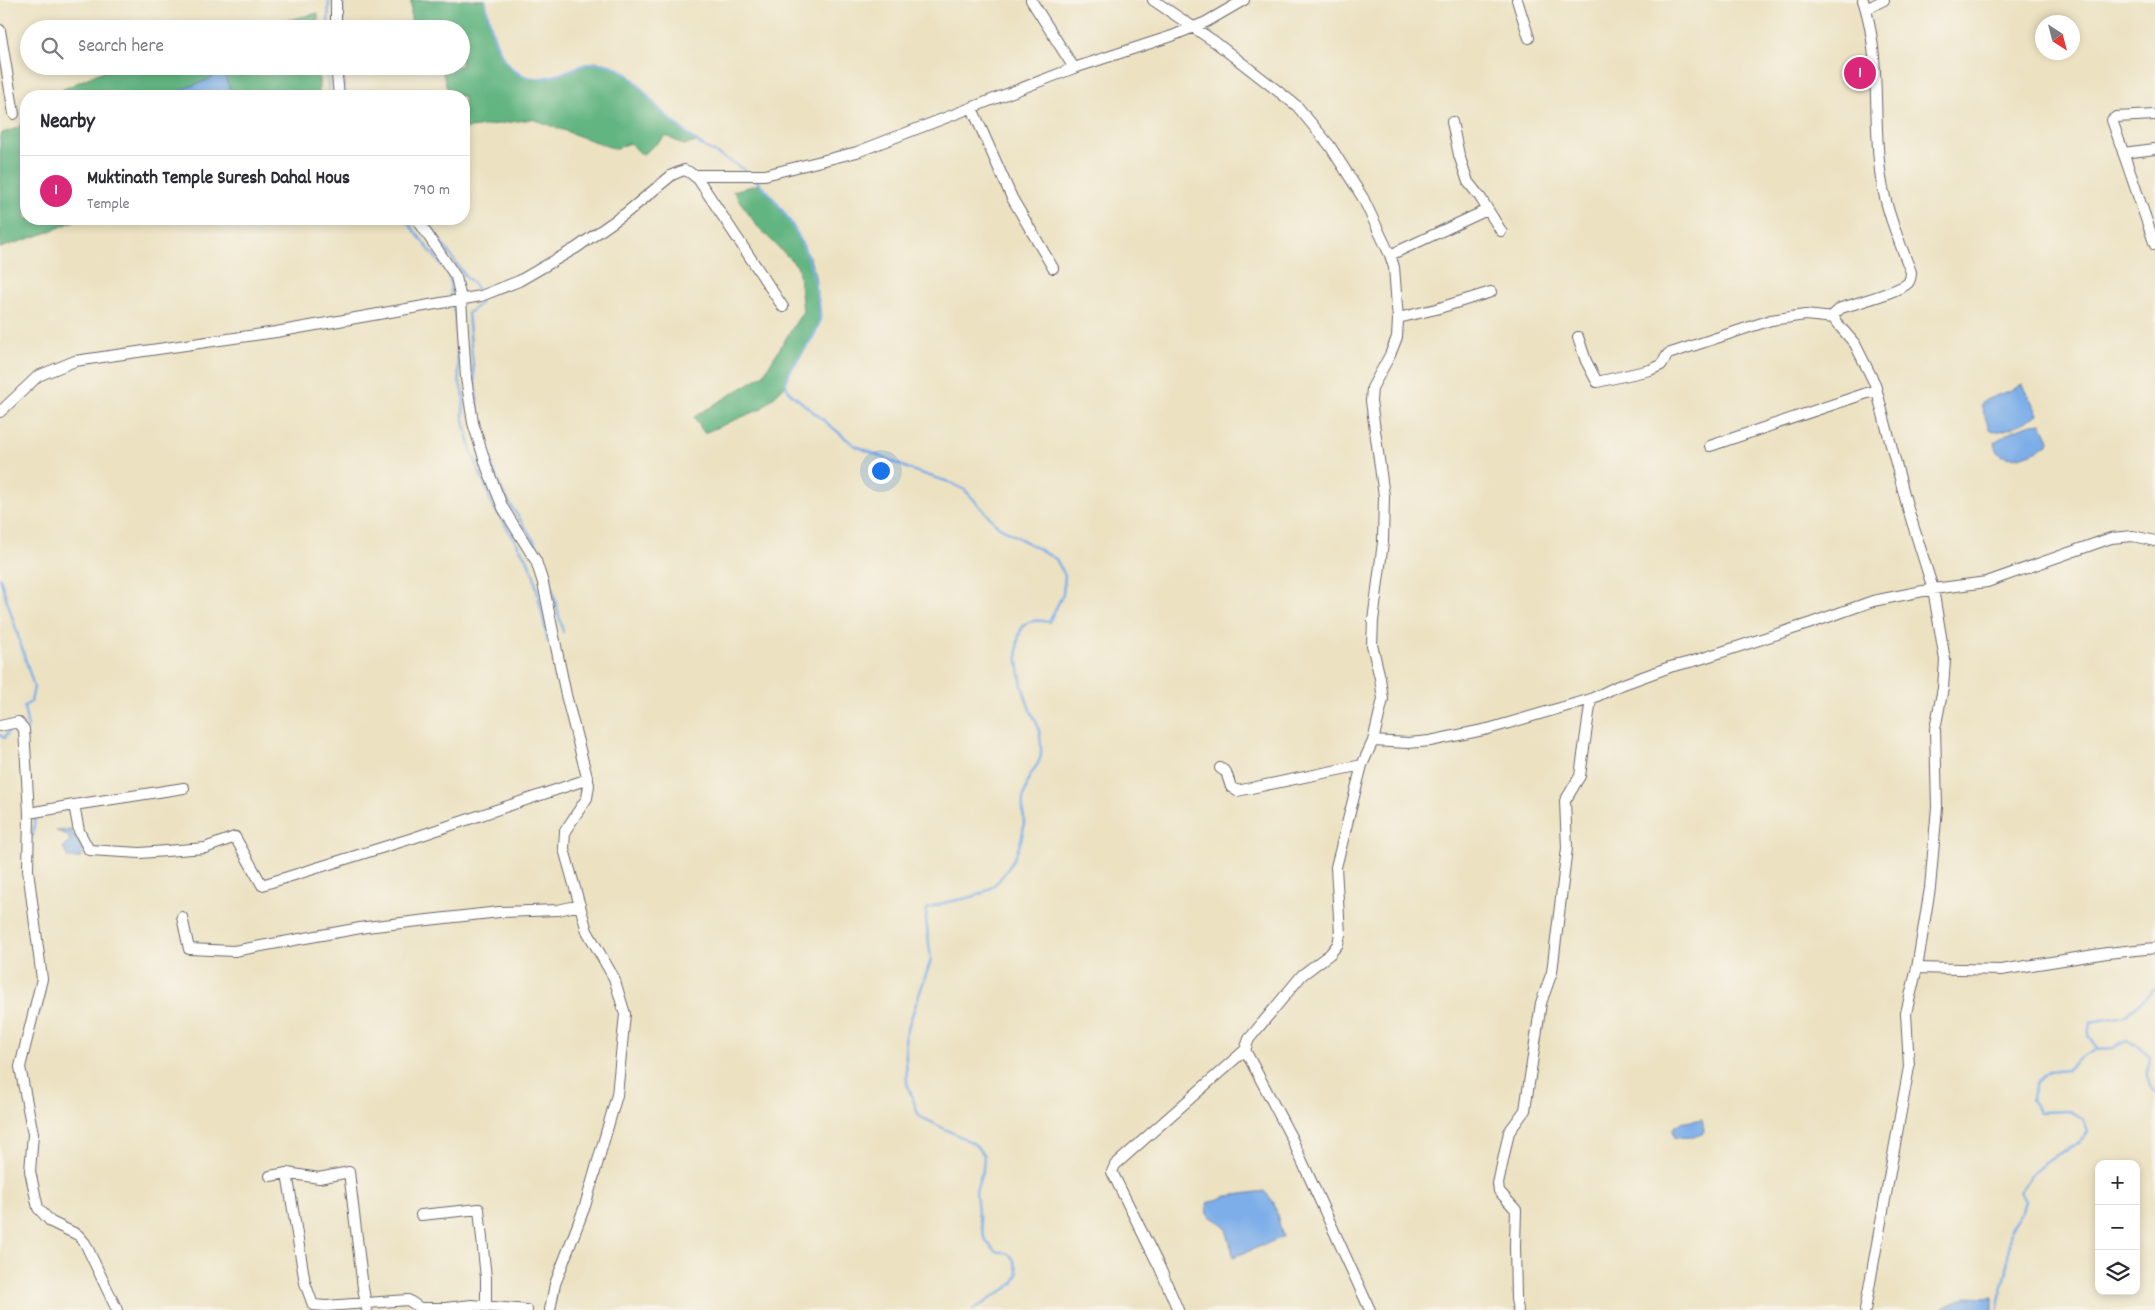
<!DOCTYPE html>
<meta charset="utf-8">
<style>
:root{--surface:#fff;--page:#f2f2f3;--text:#2b2b33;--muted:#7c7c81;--line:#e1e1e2;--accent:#db2777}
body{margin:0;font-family:Dekko,sans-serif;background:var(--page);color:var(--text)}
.controls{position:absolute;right:15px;bottom:15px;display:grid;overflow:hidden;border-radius:10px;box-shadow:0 2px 8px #0003}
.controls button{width:45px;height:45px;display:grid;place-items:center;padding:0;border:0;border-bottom:1px solid var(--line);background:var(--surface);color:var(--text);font:25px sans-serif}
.compass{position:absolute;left:2035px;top:15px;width:45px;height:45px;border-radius:50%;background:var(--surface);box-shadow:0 2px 8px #0003;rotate:144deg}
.you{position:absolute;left:880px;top:470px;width:18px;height:18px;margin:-12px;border:4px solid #fff;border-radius:50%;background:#1a73e8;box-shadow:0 0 0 8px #1a73e833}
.badge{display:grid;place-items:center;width:32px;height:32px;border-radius:50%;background:var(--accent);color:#fff;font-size:16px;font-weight:700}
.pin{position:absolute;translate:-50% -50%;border:2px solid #fff;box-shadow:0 1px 5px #0006}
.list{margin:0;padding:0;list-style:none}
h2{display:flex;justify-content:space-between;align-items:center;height:65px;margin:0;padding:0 20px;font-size:21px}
h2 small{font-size:16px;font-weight:400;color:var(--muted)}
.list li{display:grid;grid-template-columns:32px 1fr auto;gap:15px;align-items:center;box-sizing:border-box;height:70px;padding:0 20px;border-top:1px solid var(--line)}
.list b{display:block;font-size:19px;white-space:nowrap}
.list p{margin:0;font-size:16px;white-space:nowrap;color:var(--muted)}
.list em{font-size:16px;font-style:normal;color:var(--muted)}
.icon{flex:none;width:28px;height:28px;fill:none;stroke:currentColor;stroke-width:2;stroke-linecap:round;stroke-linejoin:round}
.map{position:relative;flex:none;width:2155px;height:1310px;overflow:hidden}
.search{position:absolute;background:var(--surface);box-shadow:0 2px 8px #0003;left:20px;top:20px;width:450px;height:55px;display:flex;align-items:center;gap:12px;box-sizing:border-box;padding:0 18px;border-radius:28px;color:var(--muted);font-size:19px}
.panel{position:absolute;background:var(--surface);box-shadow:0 2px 8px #0003;left:20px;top:90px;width:450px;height:135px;border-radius:20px}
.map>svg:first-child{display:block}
.forest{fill:#62b581;stroke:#426c5e}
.water{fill:#7daee9;stroke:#506892}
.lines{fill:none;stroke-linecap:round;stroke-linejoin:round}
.stream{stroke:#7daee9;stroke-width:2.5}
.minor-casing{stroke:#69656a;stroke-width:12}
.minor{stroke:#fff;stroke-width:10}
</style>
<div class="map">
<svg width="2155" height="1310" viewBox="0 0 2155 1310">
<rect width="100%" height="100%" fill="#f7f3e8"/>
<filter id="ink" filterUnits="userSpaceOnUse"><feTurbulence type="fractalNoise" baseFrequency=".02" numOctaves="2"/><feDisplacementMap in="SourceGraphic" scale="10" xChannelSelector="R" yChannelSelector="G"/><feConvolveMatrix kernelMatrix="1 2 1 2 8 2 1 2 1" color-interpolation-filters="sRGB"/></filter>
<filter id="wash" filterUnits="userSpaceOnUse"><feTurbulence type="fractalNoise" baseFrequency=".0096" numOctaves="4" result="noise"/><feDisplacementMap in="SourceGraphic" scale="20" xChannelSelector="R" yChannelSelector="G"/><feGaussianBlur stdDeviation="1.12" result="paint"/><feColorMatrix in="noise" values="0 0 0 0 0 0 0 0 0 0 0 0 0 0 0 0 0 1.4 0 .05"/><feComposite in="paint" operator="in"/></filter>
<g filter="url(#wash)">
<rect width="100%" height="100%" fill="#ece2c2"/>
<path class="forest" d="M411 0H485C494 43 504 93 561 74 575 69 588 59 604 63 631 71 643 94 662 112 673 122 685 132 697 142L684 145 666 136 642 155 630 143 615 149 532 119 464 129V96H449L441 66H461V29H411Z
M318 13V29H250Z
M114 66H319V96H48Z
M26 119V219H78L49 232 0 248V134L17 128Z
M760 184 776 201 789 219 810 259 815 276 820 319 814 336 788 375 786 385 761 409 704 433 694 417 763 375 803 311 798 267 757 226 733 191Z"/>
<path class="water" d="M223 70 232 96H179L178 91 208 80Z
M2023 385 2038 414C2029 421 2000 435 1990 431L1981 405 1983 401Z
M2041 423 2049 440 2048 444C2034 454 1997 470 1995 442 2008 432 2025 424 2041 423Z
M71 830 77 841 85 847 80 858H68L63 847 70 842 68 835 56 831Z
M1702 1119 1704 1131 1702 1134 1693 1137 1674 1138 1673 1128 1680 1123Z
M1265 1191 1274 1203 1283 1237 1234 1257 1225 1226 1208 1215 1207 1203 1227 1196Z
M1967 1296 1993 1297V1310H1940Z"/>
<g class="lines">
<path class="stream" d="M342 0 343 29
M485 0C494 44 505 95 563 73 582 65 596 58 617 68 636 77 647 98 663 113 674 122 685 133 697 142 713 153 731 160 746 171
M328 29 329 0
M327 66 329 96
M343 66 345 96
M754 178C786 209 809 245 816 289 818 299 821 309 820 319 815 342 795 358 786 379V385L789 392 854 445 914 471 949 482 965 490 998 526 1056 559 1065 576 1063 594 1049 622C1042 621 1033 619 1027 623 1008 636 1022 689 1029 707 1031 713 1035 718 1037 724 1040 731 1041 742 1041 750 1042 762 1034 768 1029 777 1027 783 1026 790 1024 795 1021 804 1024 813 1024 822 1023 843 1013 865 999 880 977 905 954 895 927 909L926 919 931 960 905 1036 907 1083 919 1116 973 1143 984 1155 983 1169 976 1191 978 1213 985 1240 995 1251C1013 1253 1014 1257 1018 1274L1013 1284 973 1310
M405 219 443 267
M425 219 466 277 474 284 479 292
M447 271 450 280 451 298
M480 300V304L468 313C474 371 476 434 501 488 514 515 537 539 547 567
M452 303 455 313 459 380 464 398 463 416 471 450 492 504 528 561 534 576 548 642
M549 575 563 632
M0 578 34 687 31 702 24 706 28 728
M0 735 4 738 12 727
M33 836 35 815
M2155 989 2125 1016 2090 1022 2088 1036 2098 1049 2113 1048 2126 1041 2140 1046 2150 1057C2148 1070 2145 1083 2155 1094
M40 1012 44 991
M1999 1310V1301L2007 1271 2010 1228 2022 1211 2025 1201 2020 1192C2026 1178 2044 1163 2057 1155 2070 1146 2079 1147 2088 1132L2084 1119 2070 1111 2040 1112 2031 1100 2036 1083 2048 1072 2066 1070 2079 1059 2098 1049"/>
</g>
</g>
<g filter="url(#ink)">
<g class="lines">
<defs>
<path id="minor" d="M1031 0 1074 68
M1153 0 1215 42 1297 106 1330 146 1363 198 1390 255 1394 267 1398 320 1397 337 1390 355 1372 388 1371 401 1384 496 1383 542 1373 621 1372 645 1380 678 1383 699 1373 741 1362 765 1336 867 1340 934 1338 944 1330 954 1302 975 1249 1039 1245 1050 1291 1137 1370 1310
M1517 0 1529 38
M1863 0C1882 57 1872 119 1881 178 1886 210 1899 241 1911 272 1911 276 1911 279 1908 283 1898 292 1856 303 1841 308L1833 315 1836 322 1855 344 1875 384 1908 509 1933 589 1945 660 1943 688 1935 729 1937 807 1930 888 1917 968 1906 1013 1909 1067 1865 1310
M1866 9 1884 0
M336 29V0
M0 30 14 114
M336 66 339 96
M972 108 1012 198 1053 268
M2155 115 2116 117 2112 120 2155 245
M1452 122 1459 155 1468 182 1480 197 1501 231
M2123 153 2155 149
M694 175H765L857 152 1074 68 1172 36 1206 22 1244 0
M417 219 456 277 461 299 466 378 473 423 487 468 503 508 536 561 543 583 566 695 589 785 587 798 565 831 564 849 587 931 614 978 625 1014 617 1095 585 1206 555 1284 550 1310
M1390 255 1487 210
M1398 318 1436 309 1491 292
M1578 337 1586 361 1597 382 1650 370 1661 365 1668 354 1771 320 1805 315 1834 318
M0 412 38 376 75 361 276 332 481 296 519 281 576 248 626 213 672 175 684 170 689 172 698 179 783 307
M1710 446 1876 390
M0 726 18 722 24 729 29 813 28 870 42 979 20 1067 33 1134 30 1171 38 1208 51 1222 78 1235 85 1243 117 1310
M1373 741 1408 743 1430 741 1488 729 1591 699 1618 686 1670 667 1694 661 1811 623 1873 601 1933 589 1987 582 2111 538 2133 536 2155 541
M1220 768 1226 772 1231 787 1237 791 1362 765
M74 805 184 788
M29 813 74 805 79 831 89 850 140 853 205 848 235 837 262 885 413 838 588 779
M182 917 189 949 234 951 366 927 499 912 558 910 580 905
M1917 968 2001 970 2107 953 2155 948
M287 1173 319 1178 349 1172 363 1288 367 1309
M270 1176 287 1173 305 1283 313 1305 326 1306 408 1300 420 1308H445L472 1305 527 1310
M421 1215 479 1209 486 1278V1306
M1178 1310 1160 1268 1112 1172 1115 1165 1245 1050
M1518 1310 1516 1299 1515 1245 1516 1210 1499 1191 1498 1184 1509 1132 1525 1110 1541 1003 1552 972 1567 848 1565 801 1580 776 1591 699"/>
</defs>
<use href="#minor" class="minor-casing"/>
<use href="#minor" class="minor"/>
</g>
</g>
</svg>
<div class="controls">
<button>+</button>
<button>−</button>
<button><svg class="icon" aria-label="layers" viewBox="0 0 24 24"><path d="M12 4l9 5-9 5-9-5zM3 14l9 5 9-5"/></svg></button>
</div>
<svg class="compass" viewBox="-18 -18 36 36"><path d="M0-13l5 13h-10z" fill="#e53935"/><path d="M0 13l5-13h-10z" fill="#7c7c81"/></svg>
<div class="you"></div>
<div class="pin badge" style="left:1860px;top:73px">1</div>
<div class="search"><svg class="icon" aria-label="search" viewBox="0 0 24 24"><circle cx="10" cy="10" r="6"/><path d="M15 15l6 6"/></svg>Search here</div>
<section class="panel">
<h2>Nearby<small></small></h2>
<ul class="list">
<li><span class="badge">1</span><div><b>Muktinath Temple Suresh Dahal Hous</b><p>Temple</p></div><em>790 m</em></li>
</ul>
</section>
</div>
